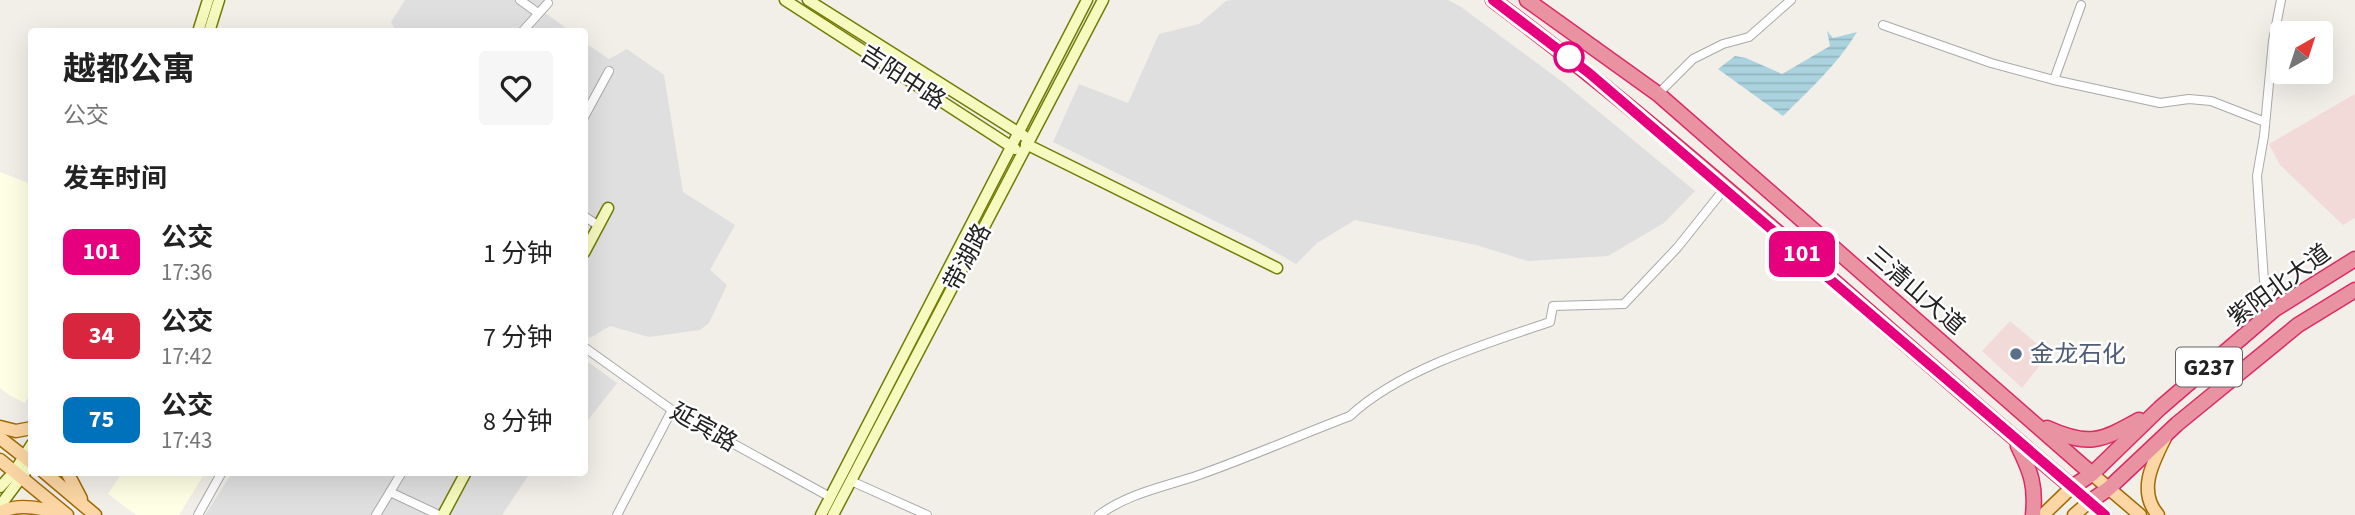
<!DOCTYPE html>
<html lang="zh">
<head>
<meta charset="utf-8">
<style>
	:root { --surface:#fff; --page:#f6f6f6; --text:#222; --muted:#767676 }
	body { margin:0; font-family:"Source Sans 3","Noto Sans SC",sans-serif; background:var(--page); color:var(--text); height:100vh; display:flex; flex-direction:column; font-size:26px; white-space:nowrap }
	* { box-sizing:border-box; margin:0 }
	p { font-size:23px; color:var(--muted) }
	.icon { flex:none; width:38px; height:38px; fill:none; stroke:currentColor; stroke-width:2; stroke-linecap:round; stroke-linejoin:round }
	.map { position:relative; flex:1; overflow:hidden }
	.panel { position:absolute; left:28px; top:28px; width:560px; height:448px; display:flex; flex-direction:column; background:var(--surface); border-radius:7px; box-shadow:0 7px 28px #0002 }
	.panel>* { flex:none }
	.badge { padding:0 14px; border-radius:10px; font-size:24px; line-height:46px }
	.needle { width:46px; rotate:39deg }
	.controls { position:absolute; left:2270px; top:21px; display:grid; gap:14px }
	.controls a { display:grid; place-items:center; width:63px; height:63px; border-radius:7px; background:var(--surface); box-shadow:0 7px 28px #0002; font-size:35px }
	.map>.badge { position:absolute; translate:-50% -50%; box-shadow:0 0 0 4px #fff }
	h2 { padding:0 35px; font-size:26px; line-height:63px }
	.round { display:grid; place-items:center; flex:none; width:74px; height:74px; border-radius:7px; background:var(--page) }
	.overview { display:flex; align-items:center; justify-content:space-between; height:119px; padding:0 35px }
	h1 { font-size:33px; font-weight:700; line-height:52px }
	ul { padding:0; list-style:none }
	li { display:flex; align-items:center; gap:21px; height:84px; padding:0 35px }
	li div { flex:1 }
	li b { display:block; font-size:26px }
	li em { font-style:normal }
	li .badge { min-width:77px; font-weight:700; text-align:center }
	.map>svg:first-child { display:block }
	.residential { fill:#e0dfdf }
	.commercial { fill:#f2dad9 }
	.education { fill:#ffffe5 }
	.water { fill:url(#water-rules) }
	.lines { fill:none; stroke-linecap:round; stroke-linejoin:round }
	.street-casing { stroke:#a9a9a9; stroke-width:10 }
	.secondary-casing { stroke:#707d05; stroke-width:13 }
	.primary-casing { stroke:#a06b00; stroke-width:15 }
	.highway-casing { stroke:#dc2a67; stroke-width:17 }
	.street { stroke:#fff; stroke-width:8 }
	.secondary { stroke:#f7fabf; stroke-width:10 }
	.primary { stroke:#fcd6a4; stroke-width:12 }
	.highway { stroke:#e892a2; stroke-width:14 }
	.line-casing { stroke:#fff; stroke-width:16 }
	.line { stroke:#e6007e; stroke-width:10 }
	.stop-dot { fill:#fff; stroke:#e6007e; stroke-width:3.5 }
	.service-dot { fill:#5c6f8a; stroke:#fff; stroke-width:2.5 }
	.labels { text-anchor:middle; stroke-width:5; stroke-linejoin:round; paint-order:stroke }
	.shield { fill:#fff; stroke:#646464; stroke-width:2 }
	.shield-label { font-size:23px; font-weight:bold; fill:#222 }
	.street-label { font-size:24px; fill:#222; stroke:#fff }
	.service-label { font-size:24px; fill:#4e5e75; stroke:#fff; text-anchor:start }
</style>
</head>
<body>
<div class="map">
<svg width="2355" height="515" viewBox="0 0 2355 515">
	<defs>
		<pattern id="water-rules" width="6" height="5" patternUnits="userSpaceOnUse" patternTransform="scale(1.75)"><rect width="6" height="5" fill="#aad3df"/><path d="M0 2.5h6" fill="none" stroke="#92b5bf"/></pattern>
	</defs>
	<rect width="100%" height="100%" fill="#f2efe9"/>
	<g class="residential">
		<polygon points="405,0 551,0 544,12 570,31 396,31 391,22"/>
		<polygon points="1232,0 1448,0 1461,7 1564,83 1695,191 1664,223 1608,256 1528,261 1476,245 1355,220 1317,243 1296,264 1256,241 1053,142 1079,84 1128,103 1159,34 1199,24 1226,1"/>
		<polygon points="584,42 609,59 627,49 664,75 683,192 735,225 710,270 727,285 709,323 700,330 649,337 610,326 590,338 585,333"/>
		<polygon points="584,359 617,383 585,424 584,424"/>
		<polygon points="232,473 530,473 502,515 205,515"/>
	</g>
	<g class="commercial">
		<polygon points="2355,94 2355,218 2343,225 2280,165 2269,144"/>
		<polygon points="2010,321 2049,354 2022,388 1982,351"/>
	</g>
	<g class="education">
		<polygon points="0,172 31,184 32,389 25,403 9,395 0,388"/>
		<polygon points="122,473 205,473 179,515 136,515 108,494"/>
	</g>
	<path class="water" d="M1827,31L1833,38L1857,32C1838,64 1809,90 1783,116L1718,69L1735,56L1746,58L1782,74L1830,46Z"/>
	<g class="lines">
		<g class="street-casing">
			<g id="street">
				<polyline points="520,0 538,13"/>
				<polyline points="1883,25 1991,63 2054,80 2160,103 2189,99 2211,101 2265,122"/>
				<polyline points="522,32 548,3"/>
				<polyline points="2054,80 2081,5"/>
				<polyline points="1658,94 1693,59 1723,44 1749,37 1791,0"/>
				<polyline points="584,117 609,71"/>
				<polyline points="584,216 599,226"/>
				<polyline points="2275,309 2264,281 2257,176 2264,136 2273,41 2281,0"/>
				<polyline points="584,347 672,410 830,497"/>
				<polyline points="851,481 927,515"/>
				<polyline points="390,492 402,472"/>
				<polyline points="198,515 222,472"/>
				<polyline points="376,515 390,492 439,515"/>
				<polyline points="617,515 672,410"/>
				<path d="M1099,515C1129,493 1164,487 1199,475C1250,457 1300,435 1350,416C1399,370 1487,343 1550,322L1553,306L1624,304L1677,248L1725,188"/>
			</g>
		</g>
		<g class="secondary-casing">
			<g id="secondary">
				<polyline points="785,0 1015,149"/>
				<polyline points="808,0 1024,136"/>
				<polyline points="198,32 208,0"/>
				<polyline points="209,32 219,0"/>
				<polyline points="1026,144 1277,268"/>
				<polyline points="584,253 608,208"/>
				<polyline points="0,487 14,472 32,444"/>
				<polyline points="0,506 32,463"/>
				<polyline points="443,515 466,472"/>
				<polyline points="821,515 1087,0"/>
				<polyline points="833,515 1103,0"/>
			</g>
		</g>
		<g class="primary-casing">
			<g id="primary">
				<polyline points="0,427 16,431 32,428"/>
				<polyline points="0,438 32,463"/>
				<polyline points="0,460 67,515"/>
				<polyline points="44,472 95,515"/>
				<polyline points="67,472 81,499"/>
				<polyline points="2092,474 2140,515"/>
				<path d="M0,513C17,502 46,509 64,515"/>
				<polyline points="2043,515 2072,487 2105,515"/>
				<polyline points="2074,515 2089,502"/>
				<path d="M2158,515C2137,491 2153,462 2165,438"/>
			</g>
		</g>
		<g class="highway-casing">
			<g id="highway">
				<path d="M1493,0C1695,151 1879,325 2072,487L2092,474L2160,408L2275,309L2355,259"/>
				<polyline points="1527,0 1658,94 2092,474"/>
				<path d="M2047,428C2089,447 2101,441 2139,420"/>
				<path d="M2018,446C2031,472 2036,486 2033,515"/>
				<polyline points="2089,502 2108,489 2177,424 2298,325 2355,290"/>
			</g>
		</g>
		<use href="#street" class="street"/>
		<use href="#secondary" class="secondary"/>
		<use href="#primary" class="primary"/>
		<use href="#highway" class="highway"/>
	</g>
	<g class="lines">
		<g class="line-casing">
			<polyline id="line" points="1493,0 1589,73 2105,515"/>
		</g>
		<use href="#line" class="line"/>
	</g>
	<circle class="stop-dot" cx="1569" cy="57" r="14"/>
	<circle class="service-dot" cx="2016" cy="354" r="7"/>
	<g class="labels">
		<rect class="shield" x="2176" y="347.5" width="66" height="39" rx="5"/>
		<g class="shield-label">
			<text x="2209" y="375">G237</text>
		</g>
		<g class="street-label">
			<text transform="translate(903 77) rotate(33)" y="8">吉阳中路</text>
			<text transform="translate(967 257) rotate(-62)" y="8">带湖路</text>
			<text transform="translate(2279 285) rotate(-36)" y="8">紫阳北大道</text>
			<text transform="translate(1916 290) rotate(41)" y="8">三清山大道</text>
			<text transform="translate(704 427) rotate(30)" y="8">延宾路</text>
		</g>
		<g class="service-label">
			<text x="2030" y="362">金龙石化</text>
		</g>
	</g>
</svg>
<div class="controls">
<a><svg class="needle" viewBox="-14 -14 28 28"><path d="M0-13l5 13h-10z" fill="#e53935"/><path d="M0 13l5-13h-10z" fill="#767676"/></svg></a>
</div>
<b class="badge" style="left:1802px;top:254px;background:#e6007e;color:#fff">101</b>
<section class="panel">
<div class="overview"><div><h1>越都公寓</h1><p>公交</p></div><a class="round"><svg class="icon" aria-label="heart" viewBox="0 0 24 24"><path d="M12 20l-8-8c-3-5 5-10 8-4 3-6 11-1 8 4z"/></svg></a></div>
<h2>发车时间</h2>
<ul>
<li><span class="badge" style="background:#e6007e;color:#fff">101</span><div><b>公交</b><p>17:36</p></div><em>1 分钟</em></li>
<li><span class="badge" style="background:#d7263d;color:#fff">34</span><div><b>公交</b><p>17:42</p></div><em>7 分钟</em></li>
<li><span class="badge" style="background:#0072bc;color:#fff">75</span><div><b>公交</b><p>17:43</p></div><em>8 分钟</em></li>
</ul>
</section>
</div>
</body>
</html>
